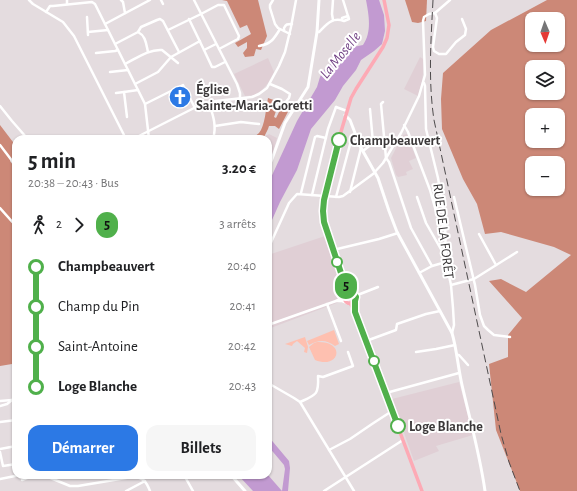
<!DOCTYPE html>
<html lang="fr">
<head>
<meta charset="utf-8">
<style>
	:root { --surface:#fff; --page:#f6f6f6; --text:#202124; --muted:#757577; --accent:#2c79e5 }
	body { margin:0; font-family:"Alegreya Sans",sans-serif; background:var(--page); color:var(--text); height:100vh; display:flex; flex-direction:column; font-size:15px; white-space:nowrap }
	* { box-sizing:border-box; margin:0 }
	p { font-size:13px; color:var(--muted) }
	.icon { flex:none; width:22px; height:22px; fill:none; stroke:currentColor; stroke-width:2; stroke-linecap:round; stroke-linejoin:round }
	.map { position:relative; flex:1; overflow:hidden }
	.drawer { position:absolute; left:12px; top:135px; width:260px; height:344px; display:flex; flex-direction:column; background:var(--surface); border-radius:12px; box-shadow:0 1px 3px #0004 }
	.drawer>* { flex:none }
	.badge { padding:0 8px; border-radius:13px; font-size:14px; line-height:26px }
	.needle { width:26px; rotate:178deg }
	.tools { position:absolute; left:525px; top:12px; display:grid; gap:8px }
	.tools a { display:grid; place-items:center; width:40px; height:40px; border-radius:8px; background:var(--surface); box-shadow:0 1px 3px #0004; font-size:20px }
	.map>.badge { position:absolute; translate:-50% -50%; box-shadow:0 0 0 2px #fff }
	.legs { display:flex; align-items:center; gap:6px; height:44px; padding:0 16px; font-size:13px }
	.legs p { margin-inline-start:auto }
	.headline { display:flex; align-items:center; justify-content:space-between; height:68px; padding:0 16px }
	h1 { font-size:22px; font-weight:600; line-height:30px }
	.primary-button { display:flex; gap:8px; margin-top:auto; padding:8px 16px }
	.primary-button a { flex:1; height:46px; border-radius:12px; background:var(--accent); color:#fff; font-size:16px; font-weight:600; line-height:46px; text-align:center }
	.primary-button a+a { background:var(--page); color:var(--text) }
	ul { padding:0 16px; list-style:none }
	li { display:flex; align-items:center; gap:14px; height:40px; font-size:15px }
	li i { display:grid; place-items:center; width:6px; height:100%; margin:0 5px; background:currentColor }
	li i::after { content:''; width:10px; height:10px; margin:-5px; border:3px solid; border-radius:50%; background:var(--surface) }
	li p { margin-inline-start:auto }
	li:first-child i { background:linear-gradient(#0000 50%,currentColor 0) }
	li:last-child i { background:linear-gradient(currentColor 50%,#0000 0) }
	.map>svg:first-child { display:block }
	.built { fill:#e0cfd5 }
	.green { fill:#fec0b0 }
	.forest { fill:#c87; fill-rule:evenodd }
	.water { fill:#c29ad1 }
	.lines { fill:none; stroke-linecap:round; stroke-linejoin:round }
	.street { stroke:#fff; stroke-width:2.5 }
	.secondary { stroke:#fff; stroke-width:3 }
	.primary { stroke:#fdaab5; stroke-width:3.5 }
	.rail { stroke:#4e4b4c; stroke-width:1; stroke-dasharray:8 4; stroke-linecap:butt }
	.line-1-casing { stroke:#fff; stroke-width:9 }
	.line-1 { stroke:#50b04b; stroke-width:6 }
	.stop-1-dot { fill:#fff; stroke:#50b04b; stroke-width:2 }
	.labels { text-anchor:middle; stroke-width:4; stroke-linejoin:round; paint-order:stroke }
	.poi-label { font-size:14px; font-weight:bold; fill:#3b3839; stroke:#fff; text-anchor:start }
	.stop-label { font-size:14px; font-weight:bold; fill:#3b3839; stroke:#fff; text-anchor:start }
	.street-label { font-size:14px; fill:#3b3839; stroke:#fff }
	.water-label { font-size:15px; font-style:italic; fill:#6f3e82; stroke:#fff }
</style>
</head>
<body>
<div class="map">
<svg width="577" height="491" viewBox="0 0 577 491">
	<rect width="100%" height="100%" fill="#e4dcdf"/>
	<g class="built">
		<polygon points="420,57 423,59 423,73 422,81 418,96 404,89"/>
		<polygon points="268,58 274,72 268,83 262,90 254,95 245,96 234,74"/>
		<polygon points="269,134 277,138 272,156 268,164 268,139 260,139"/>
		<polygon points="407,134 416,158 409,161 413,169 406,172 407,175 398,177 396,175 391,158 403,135"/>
		<polygon points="325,236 350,298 268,329 268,255"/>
		<polygon points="459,382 473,435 436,446 439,451 414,461 392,399"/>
	</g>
	<g class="green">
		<path d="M334,330L339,344L335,346C325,339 319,340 309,345L307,341Z"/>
		<polygon points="305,337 308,347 307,353 304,352 305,348 297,341 293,344 292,346 285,344"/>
		<path d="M317,342C347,341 339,370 315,360L309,347L314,343Z"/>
	</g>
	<g class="forest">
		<polygon points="222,0 258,0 267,36 261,50 256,49 254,56 245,57 243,53 247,48 247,42 238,47 235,43 251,34 247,25 240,28 227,1"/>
		<polygon points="405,0 427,0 426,21 418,23 412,22"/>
		<path d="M547,0H577V491H520L496,430L489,364L508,357V335L522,318L489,281L501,279L526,292L571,255L554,247L501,232L485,234L477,204L463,179L442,129L441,99L443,73L491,30ZM532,19H558V45H532ZM532,67H558V93H532ZM532,115H558V141H532ZM532,163H558V189H532Z"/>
		<path d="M268,98L279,102L274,117L276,118L281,108L288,102L291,106L279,129L275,126H269L268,129L263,139H252C254,137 257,135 259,133C265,126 266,108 268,98Z"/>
		<polygon points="0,125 16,146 16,155 10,161 16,169 16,355 12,356 12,364 0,366"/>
	</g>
	<g class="water">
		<path d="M366,0H379L384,15L385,31L382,44L374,51L361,60L356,70L343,86L335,100L311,129L297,170L280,202L268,229V184L297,121L317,87L320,77L324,70L335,59L353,47L363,45C372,32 369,16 366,0Z"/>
		<polygon points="268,436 289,461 290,468 288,491 282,491 285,469 284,465 268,446"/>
		<polygon points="238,475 268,475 282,491 253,491"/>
	</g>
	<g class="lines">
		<g class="street">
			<polyline points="29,0 33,4 63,22 74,36 126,139"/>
			<polyline points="67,0 67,4"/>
			<polyline points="121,0 123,2 125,13"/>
			<polyline points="161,0 163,4"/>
			<polyline points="194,0 237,84 240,93 240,98"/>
			<polyline points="273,0 270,5 270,8 275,24 278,28 290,34"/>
			<polyline points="333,0 332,14 333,20"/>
			<polyline points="343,0 348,16"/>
			<polyline points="46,12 50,6 53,6 92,2 95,4 145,104 149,139"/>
			<polyline points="435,13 437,18 433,47 434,51 439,54 446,54 456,42 465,35 466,29 462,19"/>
			<polyline points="435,13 450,0"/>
			<polyline points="87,17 88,35"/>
			<polyline points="189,19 204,50 212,67 215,67 225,62"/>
			<polyline points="105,24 150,0"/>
			<polyline points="168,30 201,14 218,5 224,5 239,36 238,39 236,40 219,49"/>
			<path d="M284,31V28C286,24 287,24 292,24"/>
			<polyline points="88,32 108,30"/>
			<path d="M138,32C146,36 146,44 148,52"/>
			<path d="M317,32H319C327,24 332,17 344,21L349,19L348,16L342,18V20"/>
			<polyline points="115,44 138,32 141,27 157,20 160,19 163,21 179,52"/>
			<path d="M259,46C271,44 274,39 280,29"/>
			<polyline points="204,50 216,44"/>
			<polyline points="96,53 115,51 118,50"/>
			<path d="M125,64C137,58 149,49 162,50L178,63"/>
			<polyline points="110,72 128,70"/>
			<polyline points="424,83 425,86 426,129 438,178 445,220 446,262 451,285 453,308 454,325 452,333"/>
			<polyline points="135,84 158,72 171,57 200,41"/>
			<polyline points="270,84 282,89 290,94 289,98 285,103"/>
			<polyline points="116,93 124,92"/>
			<polyline points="383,102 381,104 386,158 389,162 411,228 432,266"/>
			<path d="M209,103C213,115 217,126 213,139"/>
			<polyline points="145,104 183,85 195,108"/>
			<polyline points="0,106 12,121 26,137 30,137 32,139"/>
			<polyline points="336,107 347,111"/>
			<polyline points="127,117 124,92 138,90"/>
			<polyline points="404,125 408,132 430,190 437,215 444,228"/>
			<polyline points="215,126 241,122 259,124"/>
			<polyline points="133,139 200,105 216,101 252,97 259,94 267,88 279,66 285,52 291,27 296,0"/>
			<polyline points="0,145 16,166"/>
			<polyline points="363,151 373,143 370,109"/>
			<polyline points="350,192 361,148"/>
			<polyline points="301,193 315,137 317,136 326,138"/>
			<polyline points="312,195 328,129 336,107"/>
			<polyline points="336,197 352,137 355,134"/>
			<polyline points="417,197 426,223 446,258"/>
			<polyline points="454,197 475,285 480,315 484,326 488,330 494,335 510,337"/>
			<polyline points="0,208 16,226"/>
			<polyline points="479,234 496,265"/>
			<polyline points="268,249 289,203 297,194 339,197 343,196 373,174 383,163 401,133 419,96 425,75 423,21 424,17 429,14 435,13"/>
			<polyline points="333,250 379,239 398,233"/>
			<polyline points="419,273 432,266 446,262"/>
			<polyline points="451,285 474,279 517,252"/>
			<polyline points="355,296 378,287"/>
			<polyline points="336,301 342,301 347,303"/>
			<polyline points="327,304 341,341"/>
			<polyline points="268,325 336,301 344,296"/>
			<polyline points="366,341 396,330 397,324 426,314 440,311"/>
			<polyline points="416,352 436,349 455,345"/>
			<polyline points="457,355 459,355 468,365"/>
			<polyline points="268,383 294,398 300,402 354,491"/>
			<polyline points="386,393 459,373"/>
			<polyline points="0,401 12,400 16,398"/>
			<path d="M300,402C316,395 319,395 318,376L323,377L353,366L348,352"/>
			<polyline points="0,406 7,404 12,400"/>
			<polyline points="0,422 16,420"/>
			<polyline points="0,449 16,446"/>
			<polyline points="329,450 350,439 372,424 392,411"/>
			<polyline points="0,452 3,466 16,464"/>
			<path d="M46,475L48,477L70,486H78L132,477C143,477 146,481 150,491"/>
			<polyline points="184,475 193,491"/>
			<polyline points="0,479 20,475"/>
			<polyline points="22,480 32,476 44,476 47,475"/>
			<polyline points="126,491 145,481"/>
			<polyline points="324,491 403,440"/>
		</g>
		<g class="secondary">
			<path d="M345,115L350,120L360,146L378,178L389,211L397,232L452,333C457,350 458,368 462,385C470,420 480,455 485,491"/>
			<polyline points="268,168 272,159 285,123 308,87 310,75 317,32 319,0"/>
			<polyline points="231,475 245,491"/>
		</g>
		<g class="primary">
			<polyline points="351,292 345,285 324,222 323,206 335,152 351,98 356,89 383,47 387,38 389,25 384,0"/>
			<circle cx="350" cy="298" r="5.5"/>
			<polyline points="350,303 355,312 422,491"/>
		</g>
		<path class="rail" d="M433,0C431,40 428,80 434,120L501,434L509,462L520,491"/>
	</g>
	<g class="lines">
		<g class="line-1-casing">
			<polyline id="line-1" points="339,140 324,200 323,211 324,222 345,285 351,292 354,294 356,297 355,301 355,312 398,426"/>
		</g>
		<use href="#line-1" class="line-1"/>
	</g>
	<defs>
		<g id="church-disc" transform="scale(1.15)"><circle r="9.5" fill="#2c79e5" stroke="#fff"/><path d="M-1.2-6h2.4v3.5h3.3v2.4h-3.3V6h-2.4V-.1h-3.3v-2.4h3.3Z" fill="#fff"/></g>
	</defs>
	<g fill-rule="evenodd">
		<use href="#church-disc" x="180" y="97"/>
	</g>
	<g class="stop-1-dot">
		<circle cx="339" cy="140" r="7"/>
		<circle cx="337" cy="262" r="5"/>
		<circle cx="374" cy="361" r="5"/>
		<circle cx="398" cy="426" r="7"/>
	</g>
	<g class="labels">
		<g class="poi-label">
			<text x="196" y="94">Église<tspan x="196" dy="16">Sainte-Maria-Goretti</tspan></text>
		</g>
		<g class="stop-label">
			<text x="350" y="145">Champbeauvert</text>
			<text x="409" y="431">Loge Blanche</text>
		</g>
		<g class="street-label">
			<text transform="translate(444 231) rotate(83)" y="5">RUE DE LA FORÊT</text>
		</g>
		<g class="water-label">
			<text transform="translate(340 55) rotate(-51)" y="5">La Moselle</text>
		</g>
	</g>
</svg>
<div class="tools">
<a><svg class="needle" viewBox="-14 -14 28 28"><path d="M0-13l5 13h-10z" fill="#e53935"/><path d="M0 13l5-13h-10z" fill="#757577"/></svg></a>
<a><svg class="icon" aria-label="layers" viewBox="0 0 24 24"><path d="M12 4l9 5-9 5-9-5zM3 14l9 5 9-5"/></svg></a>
<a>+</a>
<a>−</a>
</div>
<b class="badge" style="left:346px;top:286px;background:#50b04b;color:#111">5</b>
<section class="drawer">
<div class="headline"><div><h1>5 min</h1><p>20:38 – 20:43 · Bus</p></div><b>3.20 €</b></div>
<div class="legs"><svg class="icon" aria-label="walk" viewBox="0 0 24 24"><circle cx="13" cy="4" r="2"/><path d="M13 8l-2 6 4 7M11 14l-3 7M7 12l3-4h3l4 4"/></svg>2<svg class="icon" aria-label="forward" viewBox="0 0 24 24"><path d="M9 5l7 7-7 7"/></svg><b class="badge" style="background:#50b04b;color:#111">5</b><p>3 arrêts</p></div>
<ul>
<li><i style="color:#50b04b"></i><b>Champbeauvert</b><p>20:40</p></li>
<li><i style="color:#50b04b"></i><span>Champ du Pin</span><p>20:41</p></li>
<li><i style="color:#50b04b"></i><span>Saint-Antoine</span><p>20:42</p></li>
<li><i style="color:#50b04b"></i><b>Loge Blanche</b><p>20:43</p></li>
</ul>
<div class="primary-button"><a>Démarrer</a><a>Billets</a></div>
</section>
</div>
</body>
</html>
